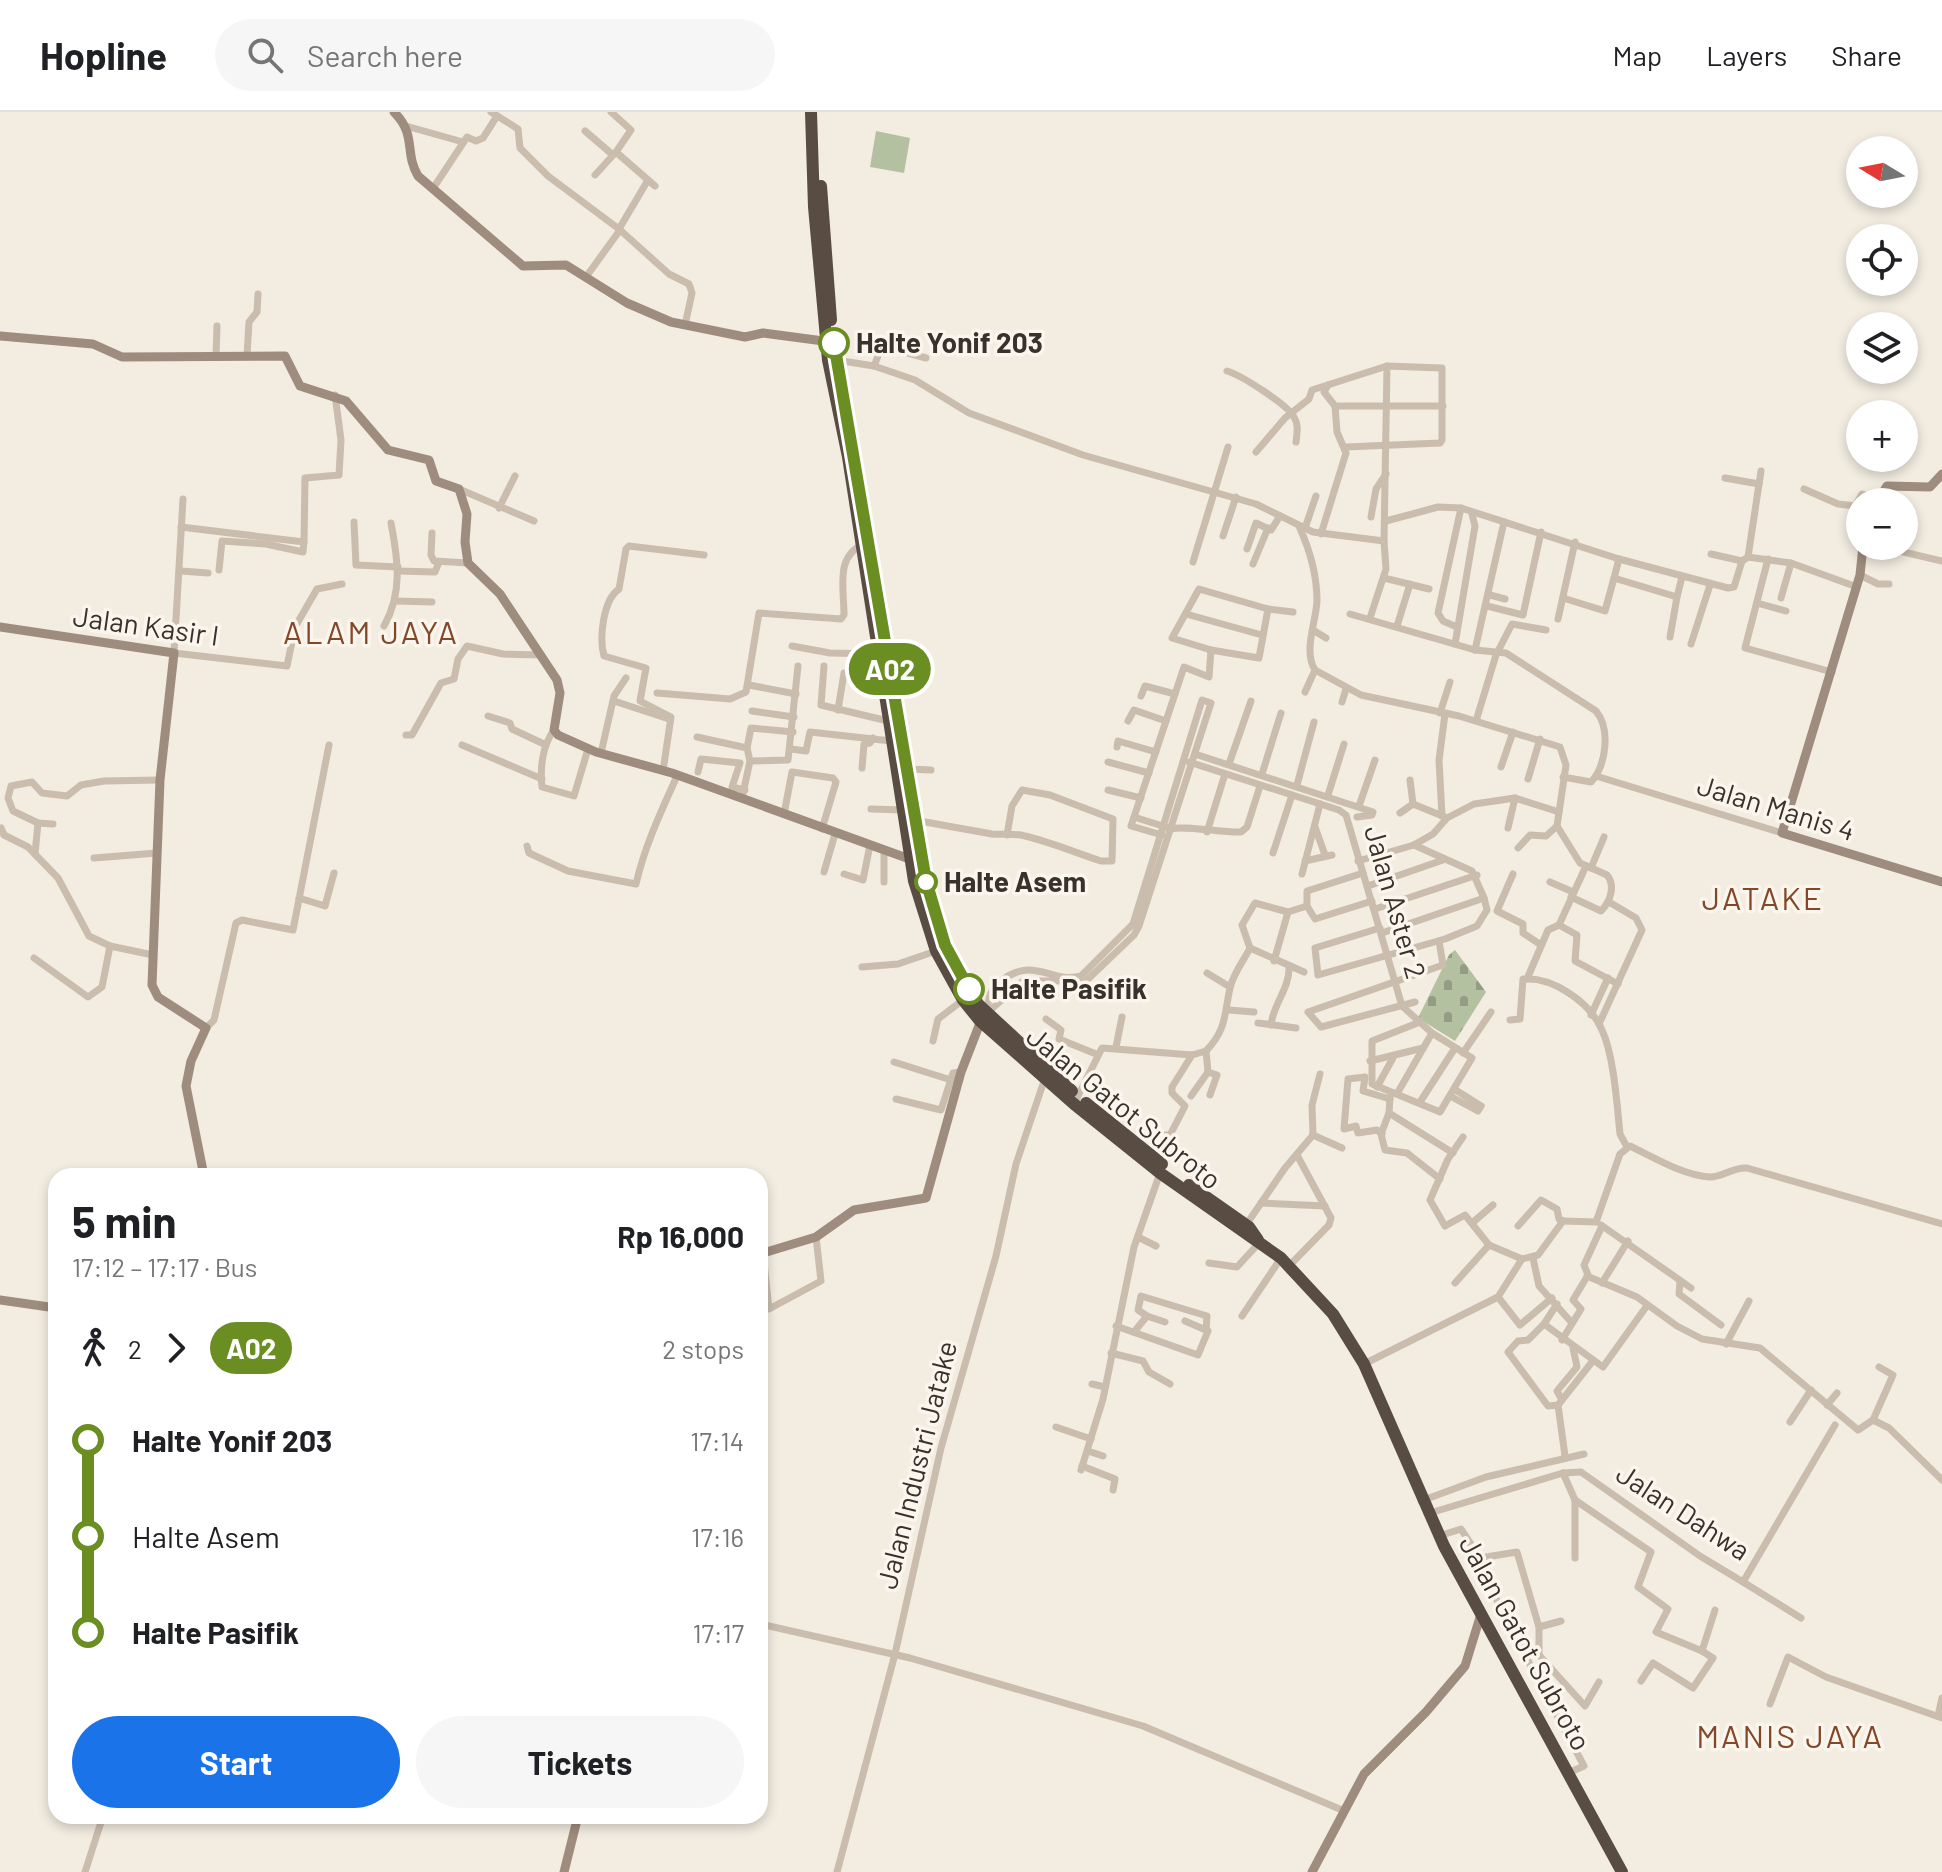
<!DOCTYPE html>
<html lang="en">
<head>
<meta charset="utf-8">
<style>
	:root { --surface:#fff; --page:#f6f6f6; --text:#202124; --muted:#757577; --line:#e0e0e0; --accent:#1a73e8 }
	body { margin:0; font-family:Barlow,sans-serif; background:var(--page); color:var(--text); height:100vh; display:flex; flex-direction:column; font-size:30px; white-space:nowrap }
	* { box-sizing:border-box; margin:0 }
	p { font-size:26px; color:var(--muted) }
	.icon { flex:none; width:44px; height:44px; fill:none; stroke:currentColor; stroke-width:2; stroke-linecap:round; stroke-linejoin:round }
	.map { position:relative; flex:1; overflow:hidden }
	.drawer { position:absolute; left:48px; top:1056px; width:720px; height:656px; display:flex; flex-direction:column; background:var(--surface); border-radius:24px; box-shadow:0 4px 12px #0003 }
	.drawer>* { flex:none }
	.badge { padding:0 16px; border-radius:26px; font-size:28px; line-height:52px }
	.needle { width:52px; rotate:280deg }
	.fabs { position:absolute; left:1846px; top:24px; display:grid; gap:16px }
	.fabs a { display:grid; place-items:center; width:72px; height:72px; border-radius:50%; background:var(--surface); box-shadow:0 4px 12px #0003; font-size:40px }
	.map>.badge { position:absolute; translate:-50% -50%; box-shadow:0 0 0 4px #fff }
	.legs { display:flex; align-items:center; gap:12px; height:88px; padding:0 24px; font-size:26px }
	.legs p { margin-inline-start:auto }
	.headline { display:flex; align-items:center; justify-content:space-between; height:136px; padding:0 24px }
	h1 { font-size:44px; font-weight:700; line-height:60px }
	.primary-button { display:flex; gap:16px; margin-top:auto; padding:16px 24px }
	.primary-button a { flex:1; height:92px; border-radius:48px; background:var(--accent); color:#fff; font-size:32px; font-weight:700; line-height:92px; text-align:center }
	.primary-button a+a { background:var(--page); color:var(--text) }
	ul { padding:0 24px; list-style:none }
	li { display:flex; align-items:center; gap:28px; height:96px; font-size:30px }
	li i { display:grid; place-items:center; width:12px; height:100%; margin:0 10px; background:currentColor }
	li i::after { content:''; width:20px; height:20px; margin:-10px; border:6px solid; border-radius:50%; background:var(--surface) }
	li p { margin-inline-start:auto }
	li:first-child i { background:linear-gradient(#0000 50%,currentColor 0) }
	li:last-child i { background:linear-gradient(currentColor 50%,#0000 0) }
	header { display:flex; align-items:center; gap:48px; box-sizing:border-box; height:112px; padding:0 40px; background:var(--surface); border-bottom:2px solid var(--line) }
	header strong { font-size:38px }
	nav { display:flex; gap:44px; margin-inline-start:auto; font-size:28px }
	.search { width:560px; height:72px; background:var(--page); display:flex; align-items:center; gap:20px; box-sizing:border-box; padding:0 28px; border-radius:44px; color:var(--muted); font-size:30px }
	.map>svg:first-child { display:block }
	.cemetery { fill:url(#cemetery-stones) }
	.pitch { fill:#b3c1a1 }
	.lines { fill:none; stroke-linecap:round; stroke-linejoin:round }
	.street { stroke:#cabdad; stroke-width:7 }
	.secondary { stroke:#9e8d7e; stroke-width:9 }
	.highway { stroke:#594c43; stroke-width:12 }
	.line-1-casing { stroke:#fff; stroke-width:18 }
	.line-1 { stroke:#6b8e23; stroke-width:12 }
	.stop-1-dot { fill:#fff; stroke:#6b8e23; stroke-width:4 }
	.labels { text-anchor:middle; stroke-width:7; stroke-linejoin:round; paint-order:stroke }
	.stop-label { font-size:28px; font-weight:bold; fill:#39312b; stroke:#faf5ed; text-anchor:start }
	.street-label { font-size:28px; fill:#39312b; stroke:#faf5ed }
	.quarter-label { font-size:32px; letter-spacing:2px; fill:#844728; stroke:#faf5ed }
</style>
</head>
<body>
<header>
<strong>Hopline</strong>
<div class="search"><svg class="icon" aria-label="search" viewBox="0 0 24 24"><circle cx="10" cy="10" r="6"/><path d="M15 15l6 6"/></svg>Search here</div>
<nav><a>Map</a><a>Layers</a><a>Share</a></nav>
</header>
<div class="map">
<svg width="1942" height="1760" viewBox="0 0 1942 1760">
	<defs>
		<pattern id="cemetery-stones" width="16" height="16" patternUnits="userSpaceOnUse" patternTransform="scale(2)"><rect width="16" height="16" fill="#b3c1a1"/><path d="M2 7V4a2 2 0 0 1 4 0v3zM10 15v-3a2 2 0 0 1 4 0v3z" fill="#939d83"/></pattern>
	</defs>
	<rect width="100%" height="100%" fill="#f2ece1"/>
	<polygon class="cemetery" points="1455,838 1486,880 1455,929 1418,906 1449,843"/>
	<polygon class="pitch" points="876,19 910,26 904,61 870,55"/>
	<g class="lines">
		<g class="street">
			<polyline points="491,0 518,17 520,36 548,64 619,117 669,162 689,172 692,181 685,213"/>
			<polyline points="611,0 631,18 616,40 655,74"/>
			<polyline points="406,14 463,30"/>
			<polyline points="585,19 613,43"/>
			<polyline points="595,63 615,41"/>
			<polyline points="434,75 467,25 476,29 483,26 497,4"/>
			<polyline points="619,117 648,68"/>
			<polyline points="586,165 620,118"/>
			<polyline points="247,243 249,210 257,200 258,182"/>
			<polyline points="216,244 217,214"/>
			<polyline points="836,248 874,254 915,268 969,301 1083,343 1256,392 1313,420 1384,429 1387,254 1312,278 1309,287 1285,306 1256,340"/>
			<polyline points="874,254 882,234 926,246"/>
			<path d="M1227,259C1241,263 1288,293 1294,305C1299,313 1297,321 1296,330"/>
			<polyline points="1328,273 1324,280 1335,294 1443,294"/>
			<polyline points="1346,335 1440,331 1442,328 1442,256 1387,254"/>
			<polyline points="1725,366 1759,372"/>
			<polyline points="459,377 534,409"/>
			<polyline points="1804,377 1838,392 1855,394 1862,382 1878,387"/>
			<polyline points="183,387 174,541 287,554 295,515 317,477 342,472"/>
			<polyline points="499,396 515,364"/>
			<polyline points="1371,405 1376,377 1386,362"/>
			<polyline points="1386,409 1438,395 1461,396 1619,447 1728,476 1734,475 1742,449 1748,445 1791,451 1857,475"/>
			<polyline points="354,410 356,453 398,455"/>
			<path d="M1299,414C1309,436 1317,463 1317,489C1316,510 1303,539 1315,558L1361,583L1459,604L1560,635L1566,653L1557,714L1580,751L1607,763C1616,774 1610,790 1601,799L1571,785"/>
			<polyline points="181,415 304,430 305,366 339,363 341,328 335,283"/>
			<polyline points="1305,416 1316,384"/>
			<polyline points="432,421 431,443 434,449 468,451"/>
			<polyline points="1321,422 1346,341 1337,320 1335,294"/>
			<polyline points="1223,424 1236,385"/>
			<polyline points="1878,434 1942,449"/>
			<polyline points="1247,437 1256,411 1271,418 1280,404"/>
			<polyline points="1711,442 1742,449"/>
			<polyline points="1748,445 1761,359"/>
			<polyline points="1619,447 1614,466 1677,485 1682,465"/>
			<polyline points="1768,447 1745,536 1832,560"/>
			<polyline points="1193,450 1228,335"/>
			<polyline points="1253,452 1268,416"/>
			<polyline points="219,458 222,429 266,432 303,440 304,430"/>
			<polyline points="181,459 208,461"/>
			<polyline points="398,459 435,460 439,450"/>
			<polyline points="1860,463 1878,472 1889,472"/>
			<polyline points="1384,466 1429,477"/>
			<polygon points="1199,477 1268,497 1259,546 1211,538 1172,526"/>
			<polyline points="1490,483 1505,487"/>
			<polyline points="1563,486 1605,499 1614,466"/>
			<polyline points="1781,486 1791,451"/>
			<polyline points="396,489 432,490"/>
			<polyline points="1757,491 1786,499"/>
			<polyline points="1487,494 1523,503 1541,420"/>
			<polyline points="1268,497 1293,500"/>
			<polyline points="1186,502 1262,523"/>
			<path d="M1350,502L1475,538L1506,541L1596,599C1611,617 1606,654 1591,670L1563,665"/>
			<polyline points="1370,506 1386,457 1384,429"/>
			<polyline points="1558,507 1575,430"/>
			<path d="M384,514C403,480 398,448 391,411"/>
			<polyline points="1397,514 1410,472"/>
			<polyline points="1457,515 1443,509 1438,501 1461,396"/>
			<polyline points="1313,518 1326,526"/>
			<polyline points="1670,525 1677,485"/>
			<polyline points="1455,532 1475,414 1472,402"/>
			<polyline points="1691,532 1710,473"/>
			<polyline points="792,534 830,541 878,542"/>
			<polyline points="1475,538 1504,410"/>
			<polyline points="824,554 821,593 888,609"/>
			<polyline points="749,573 796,582"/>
			<polyline points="1305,580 1315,558"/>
			<path d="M657,581L730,587L746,580L759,501L841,507L844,503C844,475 835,444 864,432"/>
			<polyline points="1141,584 1145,574 1175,582"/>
			<path d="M1202,588L1211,591L1139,814L1134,823L1086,869H1023L987,901C988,886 990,877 1002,868C1035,844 1051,872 1081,864L1133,812Z"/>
			<polyline points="614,589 669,607"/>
			<polyline points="1342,590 1346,577"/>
			<polyline points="838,598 844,561"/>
			<polyline points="752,599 794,605"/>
			<polyline points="1440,601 1450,570"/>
			<polyline points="488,604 510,611 512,617 546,633"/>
			<polyline points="1128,609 1134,598 1166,609"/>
			<polyline points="1476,609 1496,543 1512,512 1546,518"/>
			<path d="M554,618C542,634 540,657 542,675L574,684L588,637"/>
			<polyline points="406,623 412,623 441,571 454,567 458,547 467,534 503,542 541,543"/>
			<polyline points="697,625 747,636 750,649 742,686"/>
			<polyline points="462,633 542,667"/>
			<polyline points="1117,635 1118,629 1156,640"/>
			<polyline points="747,636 751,616 793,620"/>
			<polyline points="791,637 806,639 810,620 891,629"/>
			<polyline points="601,641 614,584 626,566"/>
			<polyline points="1195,642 1373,700 1372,703 1357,705"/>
			<polyline points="750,649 788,648 798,554"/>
			<polyline points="1108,650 1149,661"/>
			<polyline points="1189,650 1339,698 1346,703 1402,894 1432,921 1398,980"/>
			<polyline points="1229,652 1251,589"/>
			<polyline points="1501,655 1513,620"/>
			<polyline points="862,656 864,632 870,631 873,626"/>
			<polyline points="908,657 931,658"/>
			<path d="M663,659L671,605L640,589L646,556L604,544C599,526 603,488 619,477L626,437L629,434L704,443"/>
			<polyline points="698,660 701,647 740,651 732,675 745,678"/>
			<polyline points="1262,662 1281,601"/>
			<polyline points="1596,664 1782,721"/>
			<polyline points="1528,667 1540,627"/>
			<polyline points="1410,668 1413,692"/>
			<polyline points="1297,673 1314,610"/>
			<polyline points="1108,678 1141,686"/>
			<polyline points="1328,683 1344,632"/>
			<polyline points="1359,694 1375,648"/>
			<polyline points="871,697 902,698"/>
			<polyline points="1400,701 1413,692 1445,705"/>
			<polyline points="784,702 792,660 833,666 836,670 822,717"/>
			<polyline points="1442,704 1439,648 1445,602"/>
			<path d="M1134,705L1172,717C1181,713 1225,721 1241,720L1247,715L1260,674"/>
			<path d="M914,708L992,722C1003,723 1015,721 1025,724C1051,730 1076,741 1101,749H1112L1113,707L1050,683L1022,678L1012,694L1007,723"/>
			<polyline points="38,711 13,699 8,686 11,674 32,670 42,681 67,684 81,673 104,669 160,668"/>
			<polyline points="1315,715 1325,743"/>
			<polyline points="1,716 4,723 28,735 58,766 89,824 110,834 153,843"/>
			<polyline points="1508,716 1515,686"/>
			<polyline points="1207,720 1225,662"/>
			<polyline points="1162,723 1131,714 1184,555 1209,565 1211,538"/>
			<polyline points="1414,733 1472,759 1484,786"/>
			<path d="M527,734L529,741L568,759L636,772C645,733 661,700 677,664"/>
			<polyline points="1518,736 1530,723 1546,724 1557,714"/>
			<polyline points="1273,741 1292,683"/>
			<polyline points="35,742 38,711 53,712"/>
			<polyline points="94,746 157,741"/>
			<polyline points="1305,749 1332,743"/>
			<polyline points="1358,749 1414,733 1433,722 1447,706 1474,692 1515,686 1559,700"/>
			<polyline points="1591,756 1604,725"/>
			<polyline points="824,760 835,722"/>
			<polyline points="1363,761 1307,779 1307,794 1315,807 1372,789"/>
			<polyline points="844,762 863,768 870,733"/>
			<polyline points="1302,762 1320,692"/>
			<polyline points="1513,762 1497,799 1523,812 1523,821 1541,833"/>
			<polyline points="884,770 884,738"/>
			<polyline points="1550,770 1573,780"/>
			<polyline points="1368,774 1443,748"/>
			<polyline points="299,786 325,794 334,761"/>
			<polyline points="1375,797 1477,763"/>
			<polyline points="1559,813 1586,754"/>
			<polyline points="1380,816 1315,836 1318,863 1445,827 1477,814 1487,798 1484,786 1382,821"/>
			<polyline points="1250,836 1304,860"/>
			<polyline points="34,846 88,885 102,875 110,834"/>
			<polyline points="1274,849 1288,800"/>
			<polyline points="862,855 898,852 936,839"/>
			<polyline points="1207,861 1230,875"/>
			<polyline points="1527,867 1548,818 1559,813 1577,823 1575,849 1618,872"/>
			<polyline points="1415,890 1321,915 1308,900 1443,853 1439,829"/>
			<polyline points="1229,898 1254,900"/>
			<polyline points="1591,903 1608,866"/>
			<polyline points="1046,907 1061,918 1059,927 1096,942"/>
			<path d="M1510,908L1520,907L1523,867C1553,865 1590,890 1602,918C1614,944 1617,993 1620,1022L1627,1035"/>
			<polyline points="1420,910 1372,929 1372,972 1440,1000 1472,946 1432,921"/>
			<polyline points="1258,911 1296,916"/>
			<polyline points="1599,912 1642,818 1636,806 1609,790"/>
			<path d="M1271,913C1273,892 1290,876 1289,855"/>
			<polyline points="206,916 214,908 236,811 242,808 293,818 329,633"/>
			<polyline points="933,929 938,907 963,888"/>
			<polyline points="1116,935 1122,905"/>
			<polyline points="1463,941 1491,900"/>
			<polyline points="1370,949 1423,936"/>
			<polyline points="894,950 951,968"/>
			<polyline points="1208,960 1217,963 1210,983"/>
			<polyline points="1377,975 1394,944"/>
			<polyline points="1454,977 1481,994"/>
			<polyline points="1191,984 1208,960 1206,939"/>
			<polyline points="1450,984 1478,999 1481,994"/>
			<polyline points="1390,985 1389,1001 1453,1041"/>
			<polyline points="896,987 941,998 953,961 961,960"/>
			<polyline points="1420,990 1455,936"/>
			<path d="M1074,992L1102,936L1192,943L1206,939C1227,917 1224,903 1230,876C1233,862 1244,848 1250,836L1242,813L1255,791L1288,800L1307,794"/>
			<polyline points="1389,1001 1381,1022 1385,1038 1407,1041 1440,1067"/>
			<polyline points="1382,1022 1377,1018 1358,1021 1356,1014 1344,1017 1348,967 1365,965 1363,979 1390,987"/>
			<polyline points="1313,1023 1312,993 1320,962"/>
			<polyline points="1463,1025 1448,1047 1430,1088 1445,1114 1465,1103 1489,1133 1522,1147"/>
			<polyline points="1150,1041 1164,1023 1170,1023 1185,994 1172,981 1172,975 1192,943"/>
			<polyline points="1261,1091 1325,1094"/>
			<path d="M1563,1109L1596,1110L1620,1042L1630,1034C1653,1045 1684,1064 1710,1065C1724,1065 1732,1055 1747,1056L1942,1112"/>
			<polyline points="1472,1111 1493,1093"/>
			<polyline points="1246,1113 1285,1056 1313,1023 1342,1036"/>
			<polyline points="1601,1113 1691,1176"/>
			<polyline points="1518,1114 1541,1088 1557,1097 1559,1107 1563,1109"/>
			<polyline points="1138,1125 1156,1134"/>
			<polyline points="763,1141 769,1197 821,1169 816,1125"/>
			<polyline points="1533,1146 1539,1174 1572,1211"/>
			<polyline points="1209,1151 1237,1155 1260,1130"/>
			<polyline points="1290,1153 1329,1113 1331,1106 1297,1043"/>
			<polyline points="1587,1164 1637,1185 1677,1214 1702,1227 1760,1236 1858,1318 1873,1308 1893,1263 1879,1255"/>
			<polyline points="1680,1169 1679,1182 1721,1213"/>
			<polyline points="1455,1171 1489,1133"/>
			<polyline points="1602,1171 1628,1129"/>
			<polyline points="1498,1185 1520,1213 1552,1186"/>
			<polyline points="1557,1192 1544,1212 1603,1255 1646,1195"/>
			<polyline points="1147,1204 1138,1198 1141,1184 1207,1204 1206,1218"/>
			<polyline points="1242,1204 1281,1146"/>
			<polyline points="1544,1212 1528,1228 1518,1229 1508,1240 1548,1294 1558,1293 1592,1250"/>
			<polyline points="1116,1214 1198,1243 1208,1219 1185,1209"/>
			<polyline points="1134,1220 1147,1204 1165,1210"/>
			<polyline points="1562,1228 1581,1197 1573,1188 1588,1163 1584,1153 1602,1114"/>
			<polyline points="1726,1232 1749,1189"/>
			<polyline points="1111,1241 1143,1249 1149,1260 1170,1272"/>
			<polyline points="1364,1252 1498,1185 1522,1147 1538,1143 1563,1109"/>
			<polyline points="1092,1272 1105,1275"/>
			<polyline points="1562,1288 1557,1279 1577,1255 1573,1236"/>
			<polyline points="1558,1293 1565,1344"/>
			<polyline points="1827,1293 1837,1281"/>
			<polyline points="1873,1308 1889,1316 1942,1368"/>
			<polyline points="1790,1310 1811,1278"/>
			<polyline points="1056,1315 1091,1327"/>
			<polyline points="1088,1339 1103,1344"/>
			<polyline points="1082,1354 1115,1367 1113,1378"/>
			<polyline points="1081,1358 1103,1287 1134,1135 1160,1061"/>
			<polyline points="1563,1361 1575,1388 1575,1446"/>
			<polyline points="1575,1388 1651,1440 1638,1475 1668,1497 1656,1520 1702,1539 1715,1498"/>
			<polyline points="1421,1389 1486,1365 1584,1342"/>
			<polyline points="1430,1401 1563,1361 1581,1360 1700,1444 1743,1470 1835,1313"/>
			<polyline points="1439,1424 1461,1417 1480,1446 1500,1496 1584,1654 1568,1661"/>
			<polyline points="1480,1446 1517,1440 1539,1515 1539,1543 1585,1594 1599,1570"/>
			<polyline points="1743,1470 1801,1506"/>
			<polyline points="760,1512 910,1546 1143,1614 1342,1698"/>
			<polyline points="1539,1515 1561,1509"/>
			<polyline points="1641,1569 1653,1551 1693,1576 1713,1546 1702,1539"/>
			<polyline points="1770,1592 1788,1545 1826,1565 1942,1606"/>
			<polyline points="1938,1604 1942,1586"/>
			<polyline points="85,1760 103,1704"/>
			<polyline points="837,1760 895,1542 941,1336 996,1144 1016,1052 1045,966"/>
		</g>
		<g class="secondary">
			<path d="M394,0C417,23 404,40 418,64L523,154L566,153L627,191L671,210L745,225L763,221L831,230"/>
			<polyline points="0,224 93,232 122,245 285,244 300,274 346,289 388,338 429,348 436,369 459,377 467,402 465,430 468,451 500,482 557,568 560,581 554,618 558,623 596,640 672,661 915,749"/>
			<polyline points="1877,390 1887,374 1930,375 1942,362"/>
			<polyline points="1863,434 1860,463 1782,721 1942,770"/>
			<polyline points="0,515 174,541 160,668 152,873 158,885 206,916 191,949 186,974 204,1064"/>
			<polyline points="760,1142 816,1125 854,1098 926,1086 961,960 982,906"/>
			<polyline points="0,1188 56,1196"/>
			<polyline points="564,1760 578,1704"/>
			<polyline points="1312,1760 1364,1662 1426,1600 1465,1554 1481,1502"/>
		</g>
		<g class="highway">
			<polyline points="811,0 814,95 828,248 848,345 914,769 936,839 963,888 980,909 1074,992 1160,1061 1281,1146 1333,1202 1364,1252 1444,1434 1622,1760"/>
			<polyline points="821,74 831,208"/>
			<polyline points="834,226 841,267"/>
			<polyline points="864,395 926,769 945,833 978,892 1072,979"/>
			<polyline points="1086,991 1162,1052"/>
			<polyline points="1189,1073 1249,1115 1258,1128"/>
		</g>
	</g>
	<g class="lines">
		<g class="line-1-casing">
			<polyline id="line-1" points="834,231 926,769 945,833 969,877"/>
		</g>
		<use href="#line-1" class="line-1"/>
	</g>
	<g class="stop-1-dot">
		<circle cx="834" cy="231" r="14"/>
		<circle cx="926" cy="770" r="10"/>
		<circle cx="969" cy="877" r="14"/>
	</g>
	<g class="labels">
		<g class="stop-label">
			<text x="856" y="241">Halte Yonif 203</text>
			<text x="944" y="780">Halte Asem</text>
			<text x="991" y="887">Halte Pasifik</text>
		</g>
		<g class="street-label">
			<text transform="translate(146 514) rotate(8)" y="10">Jalan Kasir I</text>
			<text transform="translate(1776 696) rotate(17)" y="10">Jalan Manis 4</text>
			<text transform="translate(1395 790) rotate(74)" y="10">Jalan Aster 2</text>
			<text transform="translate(1124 996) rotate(39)" y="10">Jalan Gatot Subroto</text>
			<text transform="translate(917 1353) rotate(-76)" y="10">Jalan Industri Jatake</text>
			<text transform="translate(1683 1400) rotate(33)" y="10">Jalan Dahwa</text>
			<text transform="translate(1525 1531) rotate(61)" y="10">Jalan Gatot Subroto</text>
		</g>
		<g class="quarter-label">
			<text x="371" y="532">ALAM JAYA</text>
			<text x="1763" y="798">JATAKE</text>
			<text x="1790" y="1636">MANIS JAYA</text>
		</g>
	</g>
</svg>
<div class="fabs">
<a><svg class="needle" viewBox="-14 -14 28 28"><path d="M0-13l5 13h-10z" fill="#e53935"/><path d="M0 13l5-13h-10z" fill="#757577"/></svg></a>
<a><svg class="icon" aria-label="locate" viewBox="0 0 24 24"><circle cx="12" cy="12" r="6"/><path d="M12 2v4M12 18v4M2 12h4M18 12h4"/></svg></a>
<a><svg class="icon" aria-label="layers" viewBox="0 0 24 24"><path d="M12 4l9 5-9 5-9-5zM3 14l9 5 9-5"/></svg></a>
<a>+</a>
<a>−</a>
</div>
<b class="badge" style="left:890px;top:557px;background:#6b8e23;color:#fff">A02</b>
<section class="drawer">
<div class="headline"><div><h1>5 min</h1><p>17:12 – 17:17 · Bus</p></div><b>Rp 16,000</b></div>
<div class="legs"><svg class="icon" aria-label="walk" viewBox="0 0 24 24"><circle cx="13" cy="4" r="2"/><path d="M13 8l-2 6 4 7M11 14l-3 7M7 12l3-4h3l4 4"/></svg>2<svg class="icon" aria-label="forward" viewBox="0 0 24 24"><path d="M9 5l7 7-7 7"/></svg><b class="badge" style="background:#6b8e23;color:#fff">A02</b><p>2 stops</p></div>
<ul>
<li><i style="color:#6b8e23"></i><b>Halte Yonif 203</b><p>17:14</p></li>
<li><i style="color:#6b8e23"></i><span>Halte Asem</span><p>17:16</p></li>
<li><i style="color:#6b8e23"></i><b>Halte Pasifik</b><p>17:17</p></li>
</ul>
<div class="primary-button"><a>Start</a><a>Tickets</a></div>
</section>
</div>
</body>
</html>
